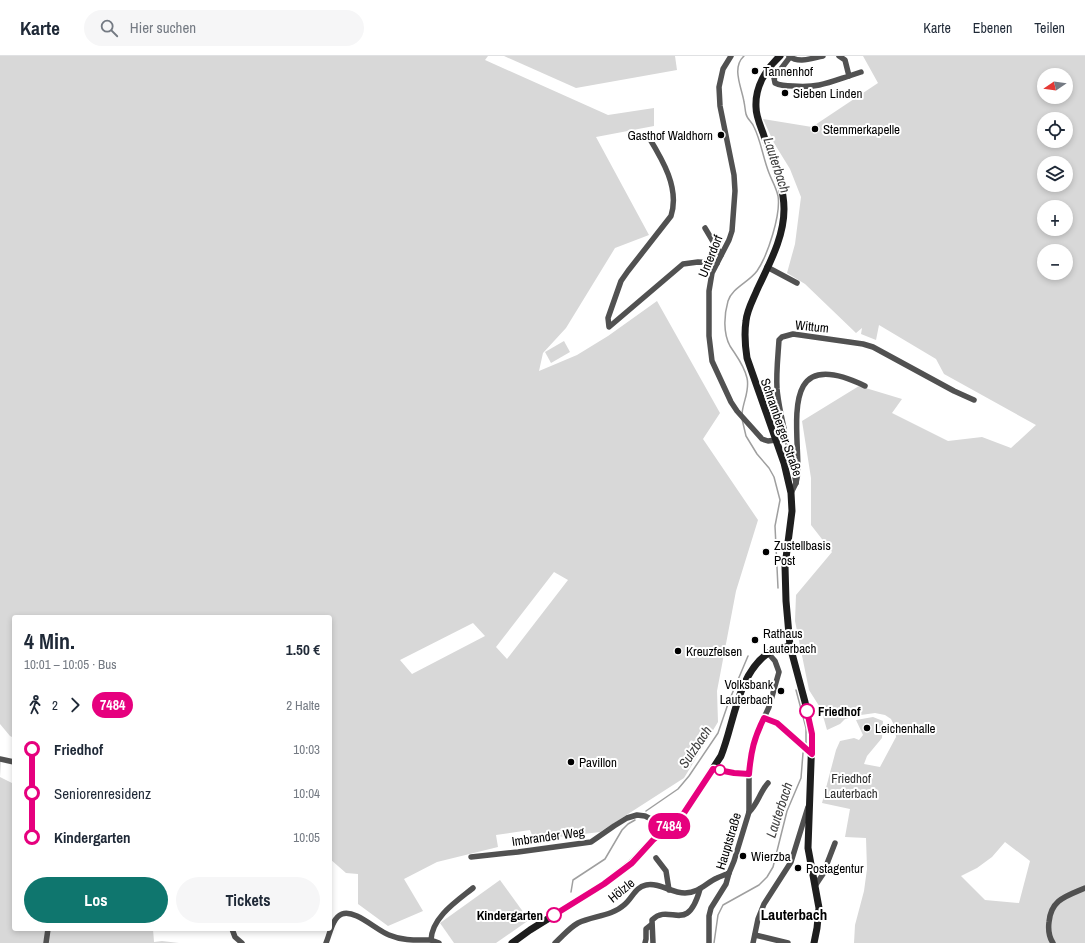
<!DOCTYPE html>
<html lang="de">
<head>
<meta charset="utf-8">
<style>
	:root { --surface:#fff; --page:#f6f6f7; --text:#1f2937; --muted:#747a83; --line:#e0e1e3; --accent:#0f766e }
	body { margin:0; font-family:"Archivo Narrow",sans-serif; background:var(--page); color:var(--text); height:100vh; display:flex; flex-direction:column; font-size:15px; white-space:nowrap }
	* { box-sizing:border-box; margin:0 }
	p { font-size:13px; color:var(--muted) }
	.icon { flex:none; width:22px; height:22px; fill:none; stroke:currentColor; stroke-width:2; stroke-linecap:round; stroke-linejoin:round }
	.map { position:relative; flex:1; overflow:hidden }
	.drawer { position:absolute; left:12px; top:559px; width:320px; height:316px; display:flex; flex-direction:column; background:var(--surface); border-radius:4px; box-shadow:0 2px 6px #0003 }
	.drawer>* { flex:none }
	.badge { padding:0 8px; border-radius:13px; font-size:14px; line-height:26px }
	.needle { width:26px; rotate:257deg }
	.tools { position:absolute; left:1037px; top:12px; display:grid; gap:8px }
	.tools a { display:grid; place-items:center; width:36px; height:36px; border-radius:50%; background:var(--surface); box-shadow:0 2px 6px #0003; font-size:20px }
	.map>.badge { position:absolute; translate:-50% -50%; box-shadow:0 0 0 2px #fff }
	.legs { display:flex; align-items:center; gap:6px; height:44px; padding:0 12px; font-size:13px }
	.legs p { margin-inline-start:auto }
	.overview { display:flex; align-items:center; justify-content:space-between; height:68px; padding:0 12px }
	h1 { font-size:22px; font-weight:800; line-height:30px }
	.cta { display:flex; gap:8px; margin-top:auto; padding:8px 12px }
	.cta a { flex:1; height:46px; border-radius:24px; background:var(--accent); color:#fff; font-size:16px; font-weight:800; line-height:46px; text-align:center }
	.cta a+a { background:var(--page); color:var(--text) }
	ul { padding:0 12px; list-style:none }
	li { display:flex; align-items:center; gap:14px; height:44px; font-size:15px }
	li i { display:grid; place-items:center; width:6px; height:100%; margin:0 5px; background:currentColor }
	li i::after { content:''; width:10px; height:10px; margin:-5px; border:3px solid; border-radius:50%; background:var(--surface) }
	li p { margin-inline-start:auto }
	li:first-child i { background:linear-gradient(#0000 50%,currentColor 0) }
	li:last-child i { background:linear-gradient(currentColor 50%,#0000 0) }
	header { display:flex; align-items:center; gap:24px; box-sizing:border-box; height:56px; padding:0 20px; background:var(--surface); border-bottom:1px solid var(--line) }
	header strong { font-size:19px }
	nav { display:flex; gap:22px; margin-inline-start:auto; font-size:14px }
	.search { width:280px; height:36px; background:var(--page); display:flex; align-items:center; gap:10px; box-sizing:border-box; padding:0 14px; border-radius:22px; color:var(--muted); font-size:15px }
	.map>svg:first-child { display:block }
	.green { fill:#d8d8d8; fill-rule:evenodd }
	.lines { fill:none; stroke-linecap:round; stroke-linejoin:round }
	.stream { stroke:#9f9f9f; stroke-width:1.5 }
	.street { stroke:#515151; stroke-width:5.5 }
	.secondary { stroke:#1e1e1e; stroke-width:7 }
	.line-1-casing { stroke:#fff; stroke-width:9 }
	.line-1 { stroke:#e6007e; stroke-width:6 }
	.poi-dot { fill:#000; stroke:#fff; stroke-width:1.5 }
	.stop-1-dot { fill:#fff; stroke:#e6007e; stroke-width:2 }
	.labels { text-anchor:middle; stroke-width:4; stroke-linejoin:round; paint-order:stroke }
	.poi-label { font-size:13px; fill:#000; stroke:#fff; text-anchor:start }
	.street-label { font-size:13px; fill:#000; stroke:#fff }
	.stop-label { font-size:13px; font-weight:bold; fill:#000; stroke:#fff; text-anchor:start }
	.park-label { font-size:13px; fill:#2f2f2f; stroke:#fff }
	.water-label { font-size:14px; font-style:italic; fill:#404040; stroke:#fff }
	.quarter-label { font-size:15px; font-weight:bold; fill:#000; stroke:#fff }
</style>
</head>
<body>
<header>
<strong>Karte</strong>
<div class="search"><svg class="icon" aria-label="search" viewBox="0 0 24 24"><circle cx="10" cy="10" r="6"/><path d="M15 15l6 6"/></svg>Hier suchen</div>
<nav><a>Karte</a><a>Ebenen</a><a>Teilen</a></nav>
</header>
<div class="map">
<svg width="1085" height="887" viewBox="0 0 1085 887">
	<rect width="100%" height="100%" fill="#fff"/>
	<g class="green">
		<path d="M0,0H488L485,4L608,59L654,52V70L596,81L649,179L615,192L566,272L543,297L539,315L577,299L608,280L657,245L720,357L703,383L758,464L736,535L717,635L718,666L684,722L600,776L534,784L530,774L496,779L498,791L437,806L404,823L423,855L388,870L358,848V818L346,817L330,803V561H14V682L10,680L0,668ZM554,516L568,524L507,603L496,591ZM473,567L485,580L412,618L400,604Z"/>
		<polygon points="504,0 675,0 677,14 576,32"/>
		<path d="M863,0H1085V887H854L855,869L864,835L867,813L866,782L845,781L850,753L822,747L836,694L840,685L854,682L859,684L863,679L856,664L873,661L883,665L882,682L867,700L864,708L880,711L896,681L895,671L891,663L885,659L875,657L861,659L845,663L840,668L827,674L821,653L809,634L795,565L796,539L832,496L811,469V422L802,365L859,330L902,343L892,357L948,385L982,381L1011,392L1036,369L944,318L936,303L879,269L876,284L861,278L862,272L856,277L805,228L787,217L795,188L801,141L790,113L774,87L763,63L812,71L878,27ZM1044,19H1066V41H1044ZM1044,63H1066V85H1044ZM1044,107H1066V129H1044ZM1044,151H1066V173H1044ZM1044,195H1066V217H1044ZM1005,786L1030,805L1019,847L985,844L961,820L977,812L992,801Z"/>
		<polygon points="564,285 570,296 551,307 545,296"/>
		<polygon points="0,703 1,704 0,721 14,728 14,873 102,873 107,875 116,873 153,873 154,886 162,885 179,887 0,887"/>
		<polygon points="500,824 529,864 496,887 454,887 440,867"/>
	</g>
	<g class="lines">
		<g class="stream">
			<path d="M742,358C743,345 750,335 747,322C744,309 737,301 730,290C723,277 724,259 728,245C732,232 749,226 757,215C768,199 781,158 778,140C776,131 772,125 769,117C763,102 761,85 754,71C752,66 747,63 746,58C745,54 745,50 744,46C742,32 731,12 744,0"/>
			<polyline points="742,363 746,380 757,398 769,412 774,421 780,444 775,470 778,532"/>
			<polyline points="796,634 806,672 806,687"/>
			<polyline points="646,755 678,733 689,720 718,677 729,645 748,600"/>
			<polyline points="571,836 573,824 605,803 622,774 628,768 635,764"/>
			<polyline points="714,887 718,859 723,849 759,829 767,821 773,811 787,755 801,722 803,697"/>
		</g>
		<g class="street">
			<polyline points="731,0 723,13 719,31 720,50 734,119 735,135 732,175 729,184 712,217 709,235 709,280 712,305 731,346 737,355 762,383 768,385 776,384"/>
			<path d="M789,0C799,8 812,2 823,0"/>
			<path d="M790,1L774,22L775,27C781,30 787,30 793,30C817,32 828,27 849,20L845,4L839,0"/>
			<polyline points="849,20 861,16"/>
			<path d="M648,80C662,103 680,132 671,160L628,215L621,225L608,262L609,271L683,208L698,206L717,207"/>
			<polyline points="705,172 721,199"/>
			<polyline points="767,211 797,227"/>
			<path d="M796,427C791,395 780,365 777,333C776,317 778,300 779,284L782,281L793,278L863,288L873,291L954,335L974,344"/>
			<path d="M791,437L796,427L798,417C798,363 781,289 865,330"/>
			<polyline points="764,662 777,667 812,698"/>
			<polyline points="0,703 14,706"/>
			<polyline points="713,713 734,717 749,718"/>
			<path d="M749,756C757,749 760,736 768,727"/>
			<polyline points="471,801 518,796 591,786 614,770 627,762 637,759 645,760 653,764 665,774"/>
			<polyline points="656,802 666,815 669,834"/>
			<polyline points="815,830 823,818 835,787"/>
			<polyline points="232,873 235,881 242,887"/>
			<polyline points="755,879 788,887"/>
			<polyline points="46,887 48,873"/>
			<path d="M326,887C330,878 332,862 342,858C355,853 376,874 389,879C403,885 416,884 431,884"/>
			<path d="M439,887L431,884C432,861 457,845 473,832"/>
			<path d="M555,887C563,880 569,872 578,867C592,860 612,860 624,849C632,843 635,831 646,829C659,826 671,837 685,837C699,837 706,827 717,822C721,820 725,819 729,817"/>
			<polyline points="645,887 646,883 646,873 651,869"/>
			<path d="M653,887L652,864C670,846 687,880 700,833"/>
			<polyline points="709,887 709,860 711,852 726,828 729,817 734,805 749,756 749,718 751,698 754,683 769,651 779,616 775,605 768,597"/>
			<polyline points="753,887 758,863 764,848 791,806 808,751"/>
			<path d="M1053,887C1049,881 1048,874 1049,866C1051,843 1067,840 1085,832"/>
		</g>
		<g class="secondary">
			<path d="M780,0C766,13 755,31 756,51C756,60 760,69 763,77C771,102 784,127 784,153C784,182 769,208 757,234C753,244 747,254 746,265C744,278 745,289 747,302L784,407L791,437L792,455L785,510L786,545L790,590L805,646L812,678L808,792L819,852L817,872L814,887"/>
			<path d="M512,887L530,874L604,828L631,807L653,784L682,760L721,700C734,668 737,620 767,598C773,593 782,592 790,590"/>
		</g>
	</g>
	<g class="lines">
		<g class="line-1-casing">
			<path id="line-1" d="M554,859L604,828L632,807L653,784L682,760L713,713L734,717L749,718C751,695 754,682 764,662L777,667L812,698V678L807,655"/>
		</g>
		<use href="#line-1" class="line-1"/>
	</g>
	<g class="poi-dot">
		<circle cx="755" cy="15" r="4"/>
		<circle cx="785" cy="37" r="4"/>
		<circle cx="815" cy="73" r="4"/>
		<circle cx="721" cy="79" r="4"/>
		<circle cx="766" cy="496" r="4"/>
		<circle cx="755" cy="584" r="4"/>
		<circle cx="678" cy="595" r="4"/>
		<circle cx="781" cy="635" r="4"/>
		<circle cx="867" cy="672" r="4"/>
		<circle cx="571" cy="706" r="4"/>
		<circle cx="743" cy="800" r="4"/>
		<circle cx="798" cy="812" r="4"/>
	</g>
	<g class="stop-1-dot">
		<circle cx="807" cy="655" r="7"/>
		<circle cx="720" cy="714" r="5"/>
		<circle cx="554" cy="859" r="7"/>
	</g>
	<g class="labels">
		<g class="poi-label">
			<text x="763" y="20">Tannenhof</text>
			<text x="793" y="42">Sieben Linden</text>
			<text x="823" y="78">Stemmerkapelle</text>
			<text x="713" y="84" text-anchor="end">Gasthof Waldhorn</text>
			<text x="774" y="494">Zustellbasis<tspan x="774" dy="15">Post</tspan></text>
			<text x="763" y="582">Rathaus<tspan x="763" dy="15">Lauterbach</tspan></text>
			<text x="686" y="600">Kreuzfelsen</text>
			<text x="773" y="633" text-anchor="end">Volksbank<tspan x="773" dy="15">Lauterbach</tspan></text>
			<text x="875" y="677">Leichenhalle</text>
			<text x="579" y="711">Pavillon</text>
			<text x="751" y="805">Wierzba</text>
			<text x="806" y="817">Postagentur</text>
		</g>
		<g class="street-label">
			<text transform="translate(710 200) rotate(-68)" y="5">Unterdorf</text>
			<text transform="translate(812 270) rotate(6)" y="5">Wittum</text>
			<text transform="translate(782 371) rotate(71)" y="5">Schramberger Straße</text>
			<text transform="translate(548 780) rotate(-8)" y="5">Imbrander Weg</text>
			<text transform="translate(728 785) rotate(-73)" y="5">Hauptstraße</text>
			<text transform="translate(621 834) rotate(-39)" y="5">Hölzle</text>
		</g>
		<g class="stop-label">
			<text x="818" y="660">Friedhof</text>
			<text x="543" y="864" text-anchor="end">Kindergarten</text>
		</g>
		<g class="park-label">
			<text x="851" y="727">Friedhof<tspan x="851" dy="15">Lauterbach</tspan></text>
		</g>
		<g class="water-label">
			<text transform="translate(777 109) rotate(72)" y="5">Lauterbach</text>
			<text transform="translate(695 691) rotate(-56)" y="5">Sulzbach</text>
			<text transform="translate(779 754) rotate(-72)" y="5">Lauterbach</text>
		</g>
		<g class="quarter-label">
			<text x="794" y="864">Lauterbach</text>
		</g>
	</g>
</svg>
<div class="tools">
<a><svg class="needle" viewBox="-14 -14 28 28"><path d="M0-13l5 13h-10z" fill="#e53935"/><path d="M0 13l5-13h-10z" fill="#747a83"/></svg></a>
<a><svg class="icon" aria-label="locate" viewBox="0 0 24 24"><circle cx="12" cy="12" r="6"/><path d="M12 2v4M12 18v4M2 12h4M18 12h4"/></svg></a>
<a><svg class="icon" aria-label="layers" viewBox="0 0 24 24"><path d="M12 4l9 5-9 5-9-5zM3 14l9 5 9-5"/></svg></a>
<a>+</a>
<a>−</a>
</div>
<b class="badge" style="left:669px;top:770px;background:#e6007e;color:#fff">7484</b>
<section class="drawer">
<div class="overview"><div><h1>4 Min.</h1><p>10:01 – 10:05 · Bus</p></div><b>1.50 €</b></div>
<div class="legs"><svg class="icon" aria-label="walk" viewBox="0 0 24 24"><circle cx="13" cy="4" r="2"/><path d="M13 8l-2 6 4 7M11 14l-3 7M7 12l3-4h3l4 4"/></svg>2<svg class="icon" aria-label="forward" viewBox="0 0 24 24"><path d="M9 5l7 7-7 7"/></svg><b class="badge" style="background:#e6007e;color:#fff">7484</b><p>2 Halte</p></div>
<ul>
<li><i style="color:#e6007e"></i><b>Friedhof</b><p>10:03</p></li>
<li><i style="color:#e6007e"></i><span>Seniorenresidenz</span><p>10:04</p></li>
<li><i style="color:#e6007e"></i><b>Kindergarten</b><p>10:05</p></li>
</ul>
<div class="cta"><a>Los</a><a>Tickets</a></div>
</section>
</div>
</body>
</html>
